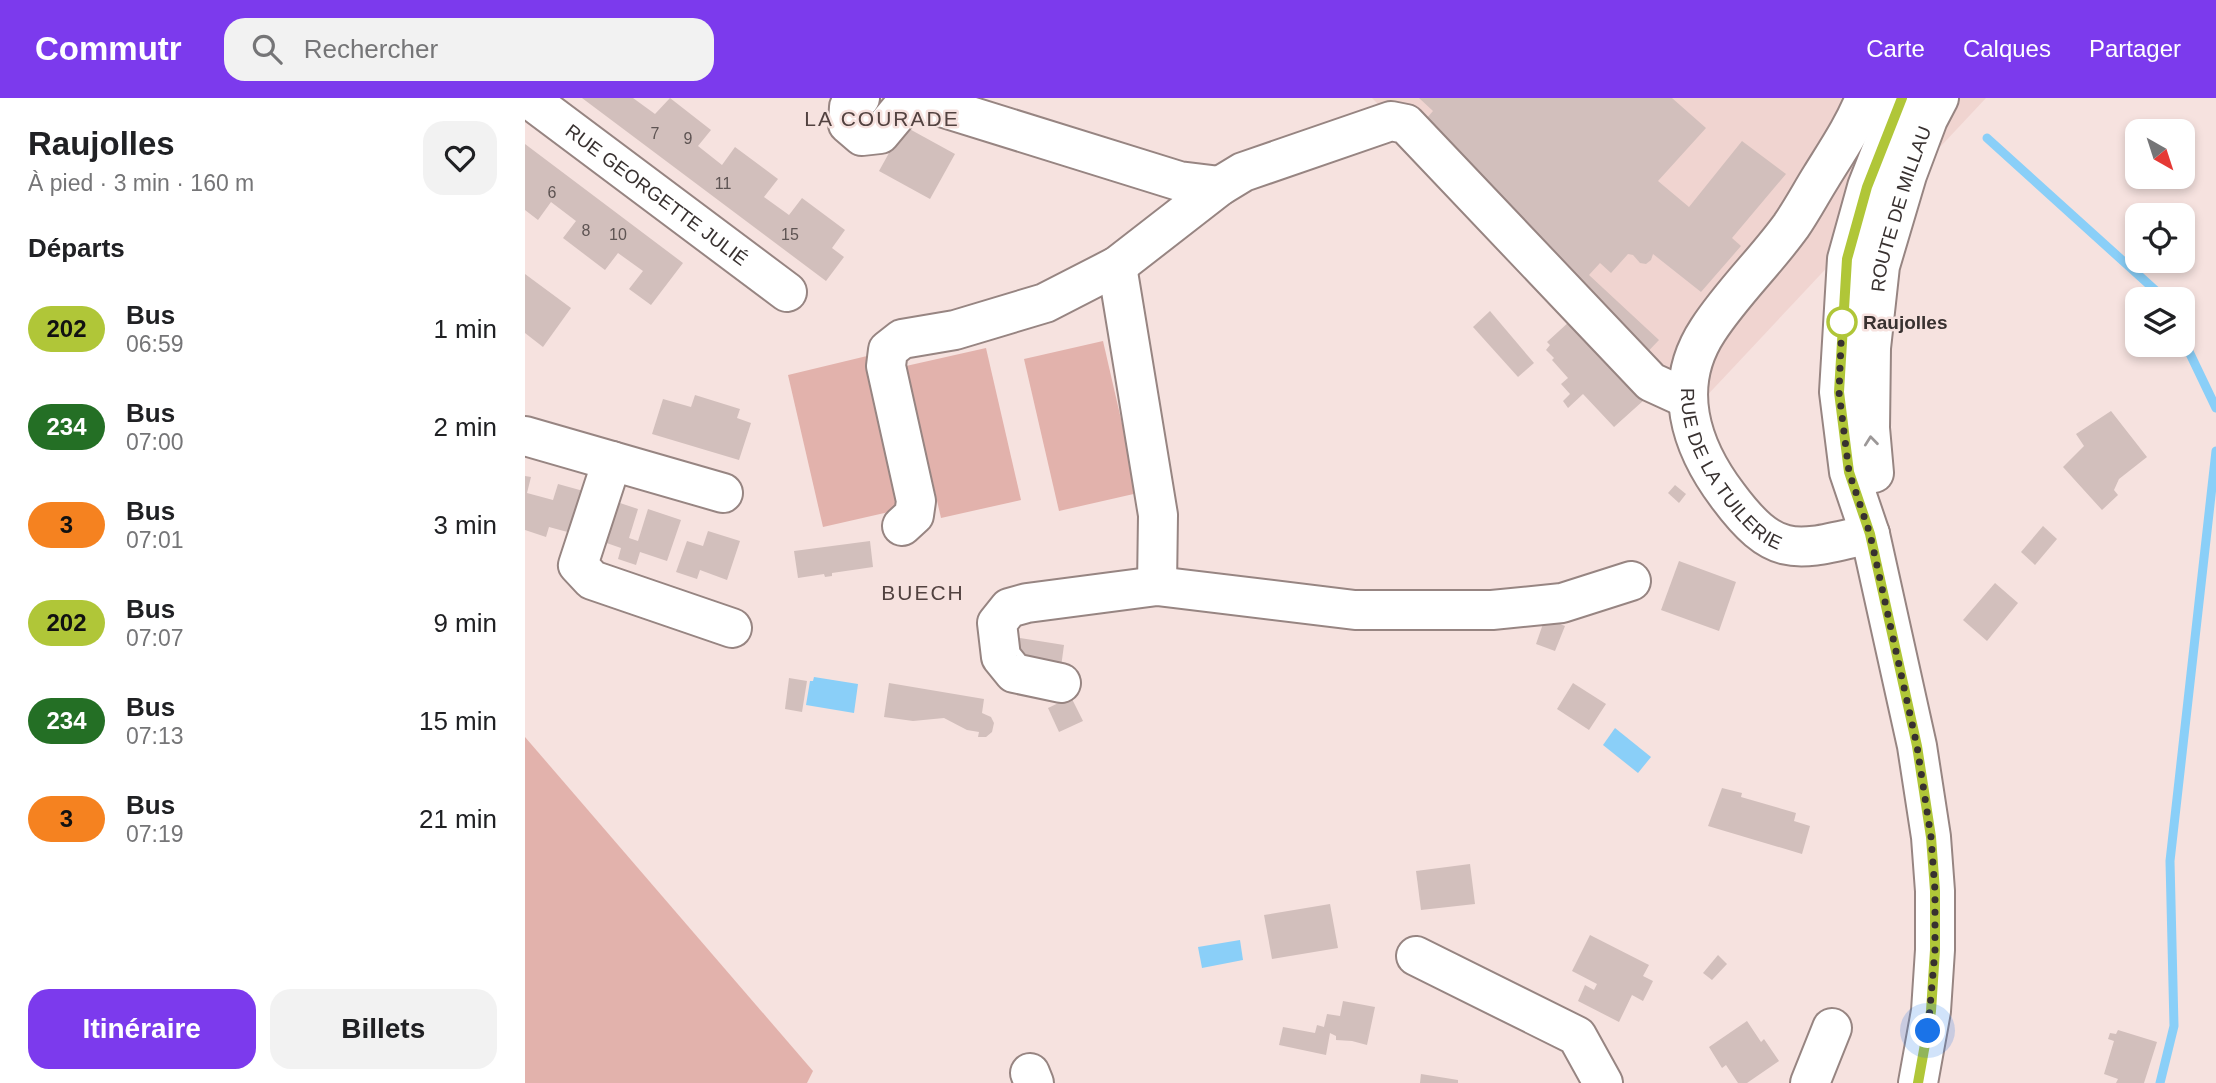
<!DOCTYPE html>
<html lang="fr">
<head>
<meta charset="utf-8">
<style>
	:root { --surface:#fff; --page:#f2f2f2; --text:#202124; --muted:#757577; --accent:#7c3aed }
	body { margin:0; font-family:Helvetica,sans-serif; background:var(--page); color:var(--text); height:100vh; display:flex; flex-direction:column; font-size:26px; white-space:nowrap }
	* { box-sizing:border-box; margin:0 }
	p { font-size:23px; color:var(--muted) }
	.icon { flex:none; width:38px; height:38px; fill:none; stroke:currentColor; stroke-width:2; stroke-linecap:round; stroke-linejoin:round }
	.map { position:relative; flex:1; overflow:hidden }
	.drawer { display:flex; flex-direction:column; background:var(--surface); width:525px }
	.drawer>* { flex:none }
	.badge { padding:0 14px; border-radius:23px; font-size:24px; line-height:46px }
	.needle { width:46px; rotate:141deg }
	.controls { position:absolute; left:1600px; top:21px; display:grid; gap:14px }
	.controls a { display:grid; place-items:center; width:70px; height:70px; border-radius:14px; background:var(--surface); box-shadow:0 4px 10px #0003; font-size:35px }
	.you { position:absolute; width:35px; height:35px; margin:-18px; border:5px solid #fff; border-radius:50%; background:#1a73e8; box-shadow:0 0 0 10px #1a73e833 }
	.map>.badge { position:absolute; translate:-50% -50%; box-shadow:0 0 0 4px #fff }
	h2 { padding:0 28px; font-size:26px; line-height:63px }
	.round { display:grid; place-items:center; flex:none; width:74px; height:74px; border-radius:21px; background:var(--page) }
	.head { display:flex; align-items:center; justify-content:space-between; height:119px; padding:0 28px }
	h1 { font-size:33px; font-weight:700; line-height:52px }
	.button { display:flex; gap:14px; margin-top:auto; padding:14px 28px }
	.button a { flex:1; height:80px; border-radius:21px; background:var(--accent); color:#fff; font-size:28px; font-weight:700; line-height:80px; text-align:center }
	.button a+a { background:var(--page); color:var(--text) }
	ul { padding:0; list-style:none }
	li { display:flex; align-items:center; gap:21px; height:98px; padding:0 28px }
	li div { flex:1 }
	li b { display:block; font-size:26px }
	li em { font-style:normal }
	li .badge { min-width:77px; font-weight:700; text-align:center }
	header { display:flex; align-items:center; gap:42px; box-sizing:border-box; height:98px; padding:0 35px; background:var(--accent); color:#fff }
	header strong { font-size:33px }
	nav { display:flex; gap:38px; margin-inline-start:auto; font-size:24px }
	.search { width:490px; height:63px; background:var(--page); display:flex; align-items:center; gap:18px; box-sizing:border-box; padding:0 24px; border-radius:21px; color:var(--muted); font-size:26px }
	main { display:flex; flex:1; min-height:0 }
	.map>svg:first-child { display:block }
	.built { fill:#f0d4d0 }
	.green { fill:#e2b2ac }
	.water { fill:#8acff8 }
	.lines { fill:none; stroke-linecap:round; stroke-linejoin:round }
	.stream { stroke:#8acff8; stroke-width:9 }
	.building { fill:#d2bfbc }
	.minor-casing { stroke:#978582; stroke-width:42 }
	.major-casing { stroke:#978582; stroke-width:42 }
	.minor { stroke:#fff; stroke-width:38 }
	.major { stroke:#fff; stroke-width:38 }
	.oneway { stroke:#9c9898 }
	.line-casing { stroke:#fff; stroke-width:16 }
	.line { stroke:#b0c638; stroke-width:10 }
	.walk { stroke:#383130; stroke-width:7; stroke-dasharray:0 12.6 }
	.stop-dot { fill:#fff; stroke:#b0c638; stroke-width:3.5 }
	.labels { text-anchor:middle; stroke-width:5; stroke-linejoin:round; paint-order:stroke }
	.number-label { font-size:16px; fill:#5e5453 }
	.street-label { font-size:19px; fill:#383130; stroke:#f6e2df }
	.stop-label { font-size:19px; font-weight:bold; fill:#383130; stroke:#f6e2df; text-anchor:start }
	.neighbourhood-label { font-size:21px; letter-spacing:2px; fill:#524240; stroke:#f6e2df }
</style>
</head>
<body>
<header>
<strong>Commutr</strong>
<div class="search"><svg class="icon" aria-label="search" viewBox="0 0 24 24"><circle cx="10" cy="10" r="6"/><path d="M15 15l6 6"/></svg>Rechercher</div>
<nav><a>Carte</a><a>Calques</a><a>Partager</a></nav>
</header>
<main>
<section class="drawer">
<div class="head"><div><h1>Raujolles</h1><p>À pied · 3 min · 160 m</p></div><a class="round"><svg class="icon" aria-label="heart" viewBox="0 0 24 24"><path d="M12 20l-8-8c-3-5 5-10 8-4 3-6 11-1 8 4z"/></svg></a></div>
<h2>Départs</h2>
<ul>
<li><span class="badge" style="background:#b0c638;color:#111">202</span><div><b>Bus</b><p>06:59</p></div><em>1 min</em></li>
<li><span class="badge" style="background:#246f25;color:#fff">234</span><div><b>Bus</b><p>07:00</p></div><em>2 min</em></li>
<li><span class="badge" style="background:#f58220;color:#111">3</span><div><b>Bus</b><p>07:01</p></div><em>3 min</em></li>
<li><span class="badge" style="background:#b0c638;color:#111">202</span><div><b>Bus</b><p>07:07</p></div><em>9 min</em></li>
<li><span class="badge" style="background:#246f25;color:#fff">234</span><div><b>Bus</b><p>07:13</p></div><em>15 min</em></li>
<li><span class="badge" style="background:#f58220;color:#111">3</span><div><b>Bus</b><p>07:19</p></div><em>21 min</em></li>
</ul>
<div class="button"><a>Itinéraire</a><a>Billets</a></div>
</section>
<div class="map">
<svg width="1691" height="985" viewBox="0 0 1691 985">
	<rect width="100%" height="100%" fill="#f6e2df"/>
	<polygon class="built" points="847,0 1461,0 1160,321"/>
	<g class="green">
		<polygon points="578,243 613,395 534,413 499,261"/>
		<polygon points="461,250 496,402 416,420 381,268"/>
		<polygon points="342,258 377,411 298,429 263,277"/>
		<polygon points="0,639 288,973 282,985 0,985"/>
	</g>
	<g class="water">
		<polygon points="289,579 333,586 329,615 281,607 285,583 288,583"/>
		<polygon points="1090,630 1126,659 1113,675 1078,647"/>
		<polygon points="715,842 718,862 677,870 673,849"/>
	</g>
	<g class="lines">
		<g class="stream">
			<polyline points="1462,40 1640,201"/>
			<polyline points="1657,239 1691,310"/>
			<polyline points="1635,985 1649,928 1645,763 1691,353"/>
		</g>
	</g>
	<g class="building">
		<polygon points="57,0 108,0 130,16 145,0 186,32 173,48 197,67 210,49 253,81 239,99 264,117 277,100 320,132 307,150 319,159 301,183"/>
		<polygon points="894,0 1147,0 1181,30 1133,83 1164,109 1217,43 1261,76 1207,140 1216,148 1176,194 1128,156 1126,162 1121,166 1115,165 1108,157 1103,156 1086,175 1075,165 1064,177 1134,242 1113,264 901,21 908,13"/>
		<polygon points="379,28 430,56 405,101 354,73"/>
		<polygon points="0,46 158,165 126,207 104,191 118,173 93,155 80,172 38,140 51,123 26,104 13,122 0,112"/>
		<polygon points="0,176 46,210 18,249 0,235"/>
		<polygon points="965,213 1009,265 993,279 948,229"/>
		<polygon points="1045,223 1119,302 1089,329 1058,296 1043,310 1038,303 1045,296 1036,286 1043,280 1027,262 1029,260 1021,252 1025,247 1022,244"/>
		<polygon points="170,297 215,311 212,320 226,325 214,362 127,336 138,301 166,309"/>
		<polygon points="1586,313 1622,359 1594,381 1589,392 1593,397 1577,412 1538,369 1559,348 1551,336"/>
		<polygon points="0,378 6,379 2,395 28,402 33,386 62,394 50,436 24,429 21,439 0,432"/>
		<polygon points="1150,387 1161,396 1154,405 1143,395"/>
		<polygon points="83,401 113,411 104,440 113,443 123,411 156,422 142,463 115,454 111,467 93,461 96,450 70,441"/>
		<polygon points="1518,428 1532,441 1510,467 1496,454"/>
		<polygon points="183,433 215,443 202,482 175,472 172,481 151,474 162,443 178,448"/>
		<polygon points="345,443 348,469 307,475 307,478 300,479 299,476 273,480 269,453"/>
		<polygon points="1154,463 1211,484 1194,533 1136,512"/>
		<polygon points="1470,485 1493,505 1462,543 1438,522"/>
		<polygon points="1020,520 1040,528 1030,553 1011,546"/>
		<polygon points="495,540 539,547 536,569 491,562"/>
		<polygon points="264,580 282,583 277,614 260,611"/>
		<polygon points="364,585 459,601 457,615 466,619 469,625 467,634 461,639 453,639 454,634 442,632 419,620 388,623 359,619"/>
		<polygon points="1048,585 1081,606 1064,632 1032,611"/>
		<polygon points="546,599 558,623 534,634 523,610"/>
		<polygon points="1197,690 1217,695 1216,699 1271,715 1269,723 1285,728 1277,756 1183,728"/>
		<polygon points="945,766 950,806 896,812 891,773"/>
		<polygon points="805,806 813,850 747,861 739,817"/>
		<polygon points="1065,837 1124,867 1118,878 1128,883 1118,903 1107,897 1094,924 1053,903 1060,887 1069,892 1072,886 1047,873"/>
		<polygon points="1193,857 1202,866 1187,882 1178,875"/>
		<polygon points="818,903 850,909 842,947 827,943 811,942 811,938 805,935 801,957 754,947 758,929 790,935 792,927 799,929 802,916 815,918"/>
		<polygon points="1222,923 1236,944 1239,941 1254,963 1222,985 1213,985 1201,967 1197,970 1184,949"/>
		<polygon points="1593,932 1632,944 1619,985 1591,985 1593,981 1579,976 1589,943 1583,941 1585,935 1591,936"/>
		<polygon points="896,976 933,982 933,985 895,985"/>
	</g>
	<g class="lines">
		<g class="minor-casing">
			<g id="minor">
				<path id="s1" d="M3,0L262,194"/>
				<polyline points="335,0 324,9 323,26 337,38 355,36 385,0"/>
				<polyline points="387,0 654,83 695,88"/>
				<path id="s2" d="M1340,0C1329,28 1312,53 1296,79C1286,95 1277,112 1266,128C1240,164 1207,195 1183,232C1146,288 1165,348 1203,398C1252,464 1273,452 1345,436"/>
				<polyline points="592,168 633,417 632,488"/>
				<polyline points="0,338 198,395"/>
				<polyline points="87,363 53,467 67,482 207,530"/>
				<polyline points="377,428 389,417 391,403 361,268 363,252 377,241 430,232 520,205 592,168 695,88 718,74 866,23 881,26 1126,284 1161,300"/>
				<polyline points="536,585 489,575 476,559 472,525 484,510 502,505 632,488 830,512 967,512 1037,505 1106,483"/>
				<polyline points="891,858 1052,938 1078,985"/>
				<polyline points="505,975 509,985"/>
				<polyline points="1285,985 1307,930"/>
			</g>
		</g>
		<g class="major-casing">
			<g id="major">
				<polyline points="1377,0 1342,89 1322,161 1314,294 1324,374 1345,436 1392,648 1406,739 1410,793 1410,852 1406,913 1393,985"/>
				<path id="s3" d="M1349,375L1345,330L1346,250L1355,168L1382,77L1403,21L1414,0"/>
			</g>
		</g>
		<use href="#minor" class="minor"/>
		<use href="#major" class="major"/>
	</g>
	<defs><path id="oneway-chevron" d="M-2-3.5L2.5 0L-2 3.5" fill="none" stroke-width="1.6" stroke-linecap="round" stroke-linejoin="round" transform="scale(1.75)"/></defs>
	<use class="oneway" href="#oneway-chevron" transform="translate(1346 343) rotate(-96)"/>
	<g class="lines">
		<g class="line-casing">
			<polyline id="line" points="1377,0 1342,89 1322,161 1314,294 1324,374 1345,436 1392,648 1406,739 1410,793 1410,852 1406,913 1393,985"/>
		</g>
		<use href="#line" class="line"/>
		<polyline class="walk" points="1317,224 1317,222 1314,294 1324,374 1345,436 1392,648 1406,739 1410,793 1410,852 1403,933"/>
	</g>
	<circle class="stop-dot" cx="1317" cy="224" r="14"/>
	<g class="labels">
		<g class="number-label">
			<text x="130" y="41">7</text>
			<text x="163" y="46">9</text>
			<text x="198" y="91">11</text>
			<text x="27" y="100">6</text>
			<text x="61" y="138">8</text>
			<text x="93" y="142">10</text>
			<text x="265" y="142">15</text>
		</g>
		<g class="street-label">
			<text dy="7" stroke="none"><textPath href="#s1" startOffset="161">RUE GEORGETTE JULIÉ</textPath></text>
			<text dy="7" stroke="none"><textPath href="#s3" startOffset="268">ROUTE DE MILLAU</textPath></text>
			<text dy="7" stroke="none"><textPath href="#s2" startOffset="438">RUE DE LA TUILERIE</textPath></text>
		</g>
		<g class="stop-label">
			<text x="1338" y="231">Raujolles</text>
		</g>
		<g class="neighbourhood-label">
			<text x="357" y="28">LA COURADE</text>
			<text x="398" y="502">BUECH</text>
		</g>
	</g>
</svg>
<div class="controls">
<a><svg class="needle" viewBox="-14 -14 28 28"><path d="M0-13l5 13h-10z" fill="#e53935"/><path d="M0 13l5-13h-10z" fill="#757577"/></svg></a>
<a><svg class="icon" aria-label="locate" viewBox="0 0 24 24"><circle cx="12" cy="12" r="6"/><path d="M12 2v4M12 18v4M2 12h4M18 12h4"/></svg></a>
<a><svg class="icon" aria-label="layers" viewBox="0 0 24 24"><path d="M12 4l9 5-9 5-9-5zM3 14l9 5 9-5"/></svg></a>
</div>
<div class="you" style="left:1403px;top:933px"></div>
</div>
</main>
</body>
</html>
